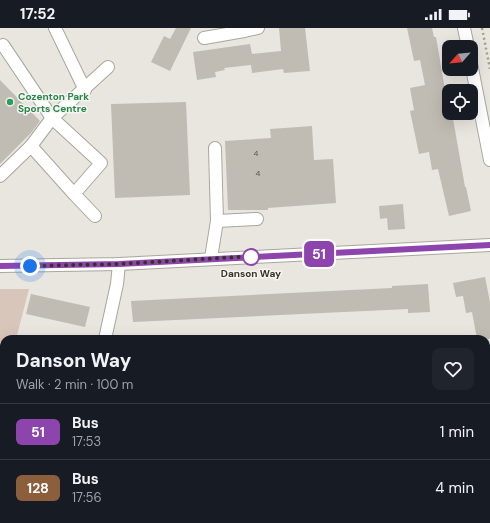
<!DOCTYPE html>
<html lang="en">
<head>
<meta charset="utf-8">
<style>
	:root { --surface:#171b24; --page:#20242c; --text:#f1f3f6; --muted:#9ea1a6; --line:#363941 }
	body { margin:0; font-family:"DM Sans",sans-serif; background:var(--page); color:var(--text); height:100vh; display:flex; flex-direction:column; font-size:15px; white-space:nowrap }
	* { box-sizing:border-box; margin:0 }
	p { font-size:13px; color:var(--muted) }
	.icon { flex:none; width:22px; height:22px; fill:none; stroke:currentColor; stroke-width:2; stroke-linecap:round; stroke-linejoin:round }
	.map { position:relative; flex:1; overflow:hidden }
	.drawer { position:absolute; left:0px; top:307px; width:490px; height:188px; display:flex; flex-direction:column; background:var(--surface); border-radius:12px 12px 0 0; box-shadow:0 4px 16px #0002 }
	.drawer>* { flex:none }
	.badge { padding:0 8px; border-radius:6px; font-size:14px; line-height:26px }
	.needle { width:26px; rotate:243deg }
	.fabs { position:absolute; left:442px; top:12px; display:grid; gap:8px }
	.fabs a { display:grid; place-items:center; width:36px; height:36px; border-radius:8px; background:var(--surface); box-shadow:0 4px 16px #0002; font-size:20px }
	.you { position:absolute; width:20px; height:20px; margin:-10px; border:3px solid #fff; border-radius:50%; background:#1a73e8; box-shadow:0 0 0 6px #1a73e833 }
	.map>.badge { position:absolute; translate:-50% -50%; box-shadow:0 0 0 2px #fff }
	.round { display:grid; place-items:center; flex:none; width:42px; height:42px; border-radius:8px; background:var(--page) }
	.headline { display:flex; align-items:center; justify-content:space-between; height:68px; padding:0 16px }
	h1 { font-size:19px; font-weight:800; line-height:30px }
	ul { padding:0; list-style:none }
	li { display:flex; align-items:center; gap:12px; height:56px; padding:0 16px; border-top:1px solid var(--line) }
	li div { flex:1 }
	li b { display:block; font-size:15px }
	li em { font-style:normal }
	li .badge { min-width:44px; font-weight:700; text-align:center }
	.status { display:flex; justify-content:space-between; align-items:center; height:28px; padding:0 20px; background:var(--surface); direction:ltr }
	.status svg { height:11px; fill:currentColor }
	.map>svg:first-child { display:block }
	.green { fill:#d8c6bb }
	.building { fill:#c0bcb3 }
	.lines { fill:none; stroke-linecap:round; stroke-linejoin:round }
	.minor-casing { stroke:#a9a69c; stroke-width:14 }
	.path { stroke:#a9a184; stroke-width:2.5; stroke-dasharray:2 3; stroke-linecap:butt }
	.minor { stroke:#fff; stroke-width:12 }
	.line-casing { stroke:#fff; stroke-width:9 }
	.line { stroke:#8e44ad; stroke-width:6 }
	.walk { stroke:#373423; stroke-width:4; stroke-dasharray:0 7.2 }
	.leisure-dot { fill:#2e9e5b; stroke:#f6f4f0; stroke-width:1.5 }
	.stop-dot { fill:#fff; stroke:#8e44ad; stroke-width:2 }
	.labels { text-anchor:middle; stroke-width:3; stroke-linejoin:round; paint-order:stroke }
	.number-label { font-size:8px; fill:#595647 }
	.leisure-label { font-size:10px; font-weight:bold; fill:#27864d; stroke:#f6f4f0; text-anchor:start }
	.stop-label { font-size:10px; font-weight:bold; fill:#373423; stroke:#f6f4f0 }
</style>
</head>
<body>
<div class="status"><b>17:52</b><svg viewBox="0 0 49 12"><path d="M0 12V9h3v3zM5 12V6h3v6zM10 12V3h3v9zM15 12V0h3v12zM26 1h20v11H26zM47 4h2v5h-2z"/></svg></div>
<div class="map">
<svg width="490" height="495" viewBox="0 0 490 495">
	<rect width="100%" height="100%" fill="#e9e6e0"/>
	<polygon class="green" points="0,261 29,261 16,311 4,311 4,356 0,371"/>
	<g class="building">
		<polygon points="176,0 191,0 170,43 151,34 164,8 170,11"/>
		<polygon points="279,0 305,0 310,43 284,45 283,41 252,45 251,37 224,40 225,42 215,44 216,49 197,52 193,24 250,16 252,26 281,23"/>
		<polygon points="407,0 432,0 434,9 436,9 449,85 452,85 465,159 466,159 471,183 449,188 438,141 432,142 429,124 419,126 410,83 414,82 410,60 425,57 420,32 414,33"/>
		<polygon points="0,52 40,93 31,105 0,136"/>
		<polygon points="186,74 190,167 115,170 111,76"/>
		<polygon points="312,98 314,132 333,131 336,175 268,180 268,182 228,182 225,113 271,110 270,101"/>
		<polygon points="403,176 405,201 388,202 387,190 380,191 379,178"/>
		<polygon points="485,249 490,274 490,311 477,311 472,284 466,285 463,268 456,269 453,255"/>
		<polygon points="428,256 430,284 408,285 408,281 133,294 131,273 392,260 392,258"/>
		<polygon points="31,266 90,279 85,299 26,286"/>
	</g>
	<g class="lines">
		<g class="minor-casing">
			<g id="minor">
				<polyline points="55,0 85,62"/>
				<polyline points="464,0 468,19"/>
				<polyline points="244,3 258,0"/>
				<polyline points="204,10 244,3 244,0"/>
				<polyline points="3,17 52,90 101,135 74,166 31,118"/>
				<polyline points="471,35 490,132"/>
				<polyline points="215,120 217,193"/>
				<polyline points="0,148 31,118 52,90 108,39"/>
				<polyline points="74,166 95,188"/>
				<polyline points="211,230 217,193 257,191"/>
				<polyline points="0,238 119,236 490,217"/>
				<polyline points="105,311 117,256 119,236"/>
				<polyline points="486,398 490,397"/>
				<polyline points="60,495 61,491"/>
			</g>
		</g>
		<polyline class="path" points="482,0 490,41"/>
		<use href="#minor" class="minor"/>
	</g>
	<g class="lines">
		<g class="line-casing">
			<polyline id="line" points="0,238 119,236 490,217"/>
		</g>
		<use href="#line" class="line"/>
		<polyline class="walk" points="30,238 119,236 256,228 251,229"/>
	</g>
	<circle class="leisure-dot" cx="10" cy="74" r="4"/>
	<circle class="stop-dot" cx="251" cy="229" r="8"/>
	<g class="labels">
		<g class="number-label">
			<text x="256" y="128">4</text>
			<text x="258" y="148">4</text>
		</g>
		<g class="leisure-label">
			<text x="18" y="72">Cozenton Park<tspan x="18" dy="12">Sports Centre</tspan></text>
		</g>
		<g class="stop-label">
			<text x="251" y="249">Danson Way</text>
		</g>
	</g>
</svg>
<div class="fabs">
<a><svg class="needle" viewBox="-14 -14 28 28"><path d="M0-13l5 13h-10z" fill="#e53935"/><path d="M0 13l5-13h-10z" fill="#9ea1a6"/></svg></a>
<a><svg class="icon" aria-label="locate" viewBox="0 0 24 24"><circle cx="12" cy="12" r="6"/><path d="M12 2v4M12 18v4M2 12h4M18 12h4"/></svg></a>
</div>
<div class="you" style="left:30px;top:238px"></div>
<b class="badge" style="left:319px;top:226px;background:#8e44ad;color:#fff">51</b>
<section class="drawer">
<div class="headline"><div><h1>Danson Way</h1><p>Walk · 2 min · 100 m</p></div><a class="round"><svg class="icon" aria-label="heart" viewBox="0 0 24 24"><path d="M12 20l-8-8c-3-5 5-10 8-4 3-6 11-1 8 4z"/></svg></a></div>
<ul>
<li><span class="badge" style="background:#8e44ad;color:#fff">51</span><div><b>Bus</b><p>17:53</p></div><em>1 min</em></li>
<li><span class="badge" style="background:#8b5e3c;color:#fff">128</span><div><b>Bus</b><p>17:56</p></div><em>4 min</em></li>
</ul>
</section>
</div>
</body>
</html>
